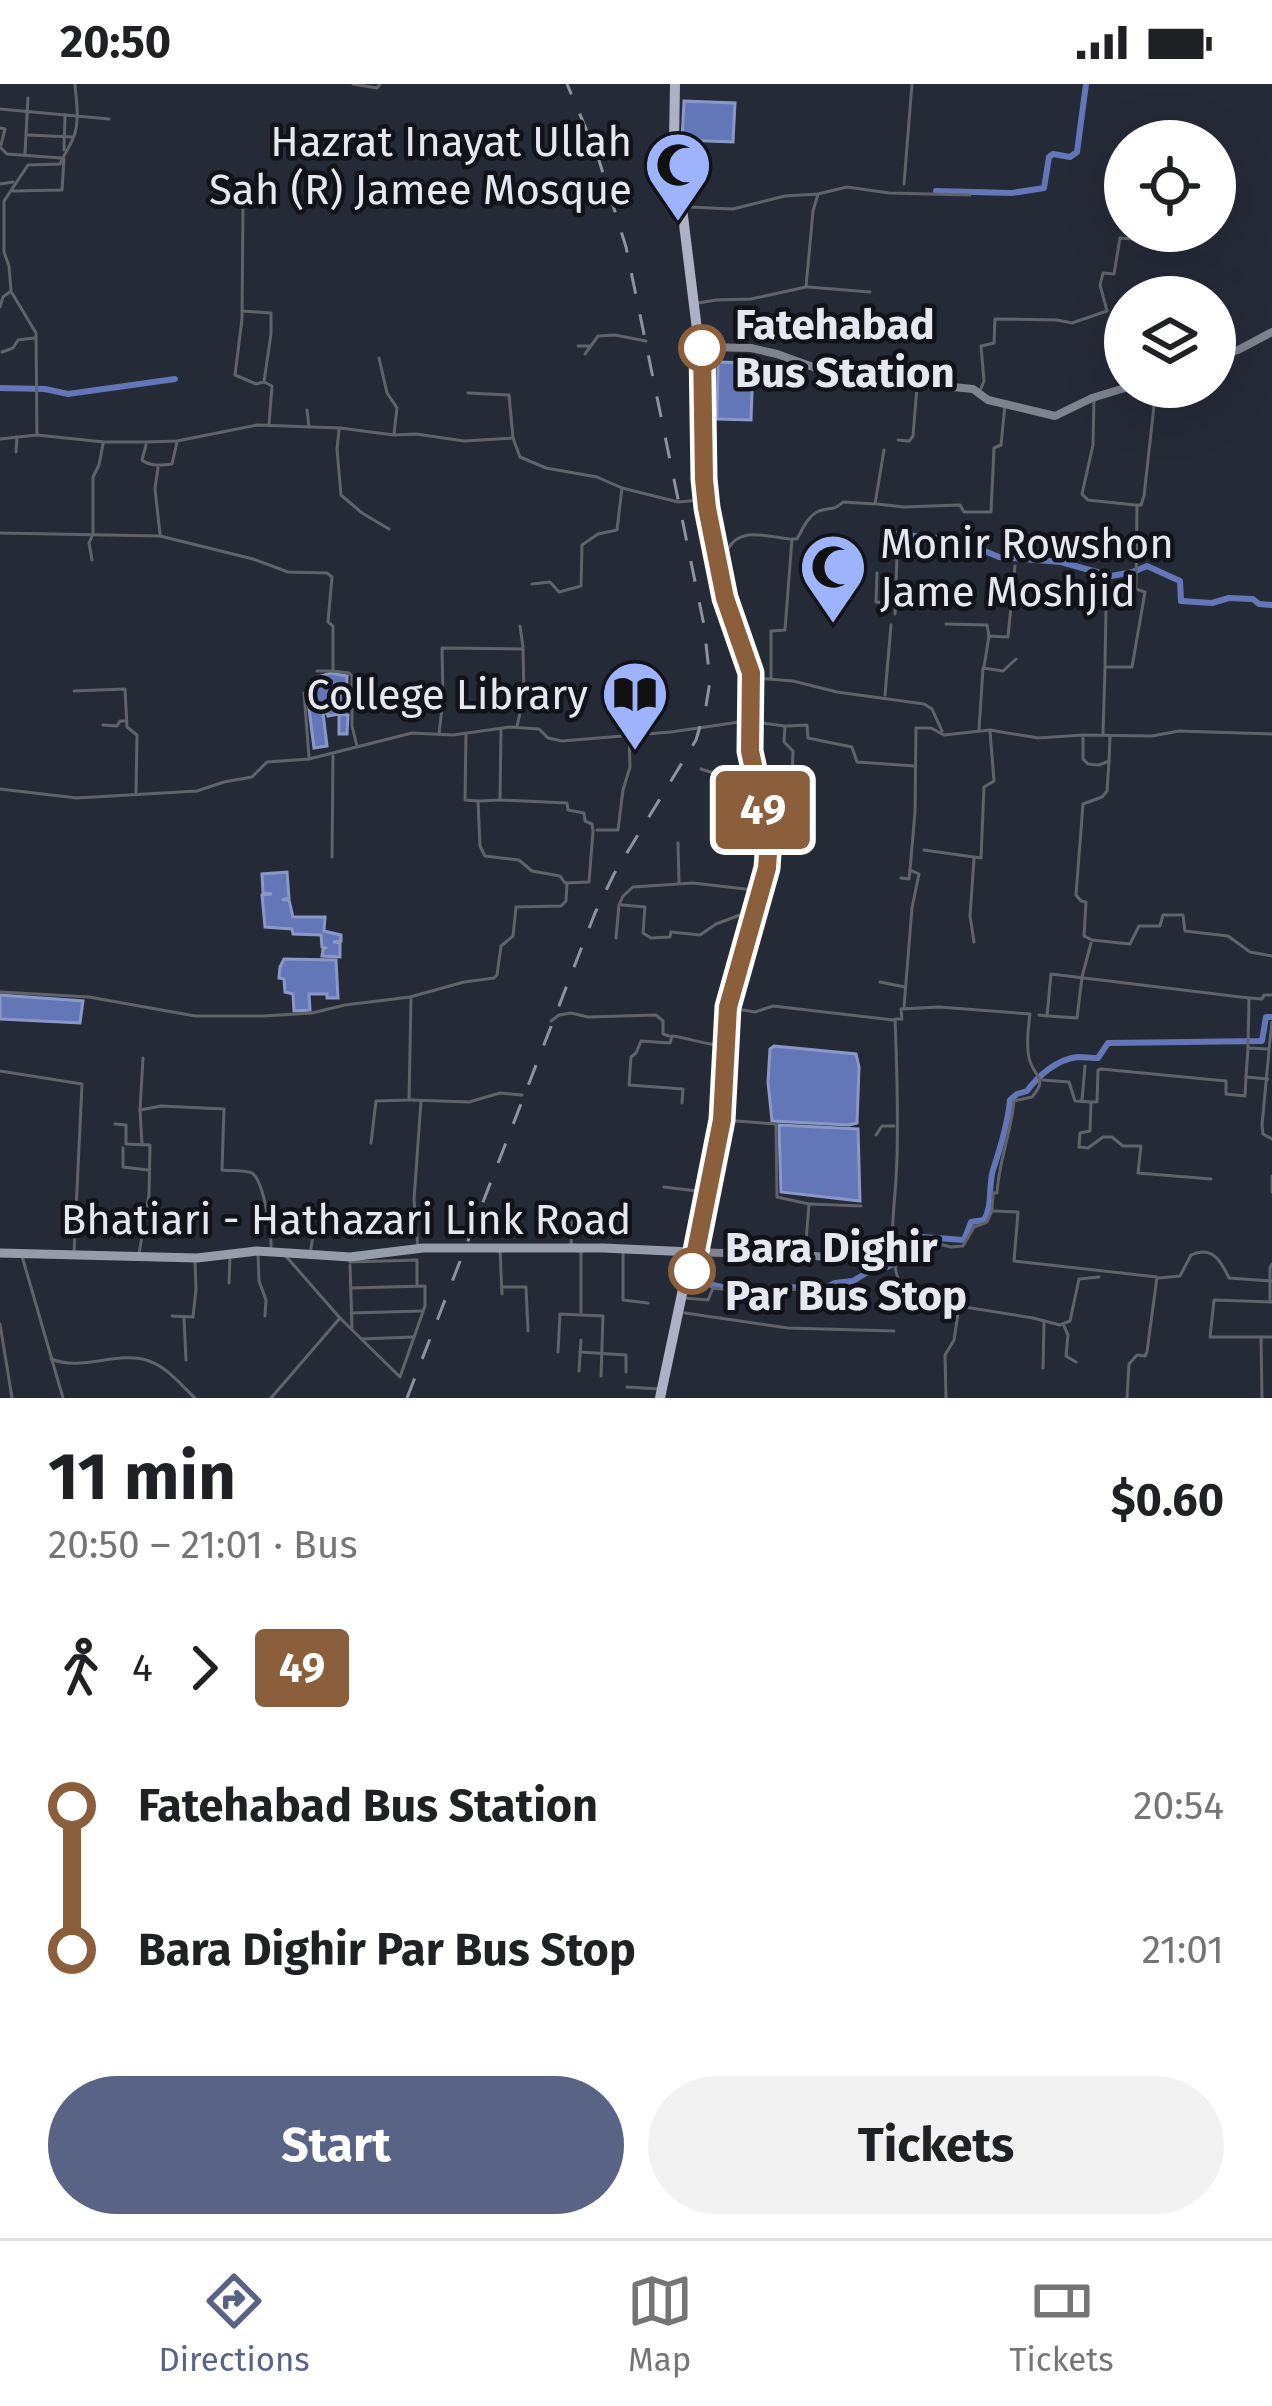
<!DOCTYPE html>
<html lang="en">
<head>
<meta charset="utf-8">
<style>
	:root { --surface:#fff; --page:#f2f2f2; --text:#202124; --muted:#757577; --line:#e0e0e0; --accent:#586386 }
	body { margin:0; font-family:"Fira Sans",sans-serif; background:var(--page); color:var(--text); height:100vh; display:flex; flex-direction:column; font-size:45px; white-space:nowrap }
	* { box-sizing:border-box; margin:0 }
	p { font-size:39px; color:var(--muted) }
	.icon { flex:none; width:66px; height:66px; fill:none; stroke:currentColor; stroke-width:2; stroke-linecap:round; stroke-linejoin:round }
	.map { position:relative; height:1314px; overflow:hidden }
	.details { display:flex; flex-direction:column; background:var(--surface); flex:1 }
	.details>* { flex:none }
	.badge { padding:0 24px; border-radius:9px; font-size:42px; line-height:78px }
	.tools { position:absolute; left:1104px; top:36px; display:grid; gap:24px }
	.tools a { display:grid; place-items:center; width:132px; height:132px; border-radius:50%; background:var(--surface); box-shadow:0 12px 48px #0002; font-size:60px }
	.map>.badge { position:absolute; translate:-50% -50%; box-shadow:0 0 0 6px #fff }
	.legs { display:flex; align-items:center; gap:18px; height:132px; padding:0 48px; font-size:39px }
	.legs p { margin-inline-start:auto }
	.summary { display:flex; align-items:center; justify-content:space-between; height:204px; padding:0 48px }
	h1 { font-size:66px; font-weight:700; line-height:90px }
	.action { display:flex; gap:24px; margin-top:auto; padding:24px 48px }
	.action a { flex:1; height:138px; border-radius:72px; background:var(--accent); color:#fff; font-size:48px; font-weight:700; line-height:138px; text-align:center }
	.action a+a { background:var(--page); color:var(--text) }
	ul { padding:0 48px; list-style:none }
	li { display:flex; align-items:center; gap:42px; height:144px; font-size:45px }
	li i { display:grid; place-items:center; width:18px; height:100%; margin:0 15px; background:currentColor }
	li i::after { content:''; width:30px; height:30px; margin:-15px; border:9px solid; border-radius:50%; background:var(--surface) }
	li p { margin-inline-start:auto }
	li:first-child i { background:linear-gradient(#0000 50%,currentColor 0) }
	li:last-child i { background:linear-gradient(currentColor 50%,#0000 0) }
	.status { display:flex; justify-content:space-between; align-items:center; height:84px; padding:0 60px; background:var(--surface); direction:ltr }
	.status svg { height:33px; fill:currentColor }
	.tabs { display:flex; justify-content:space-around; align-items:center; height:168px; border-top:3px solid var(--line); background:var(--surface); font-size:33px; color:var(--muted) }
	.tabs a { display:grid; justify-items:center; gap:6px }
	.tabs .selected { color:var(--accent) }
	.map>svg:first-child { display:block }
	.water { fill:#6376b7; stroke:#8a98c8; stroke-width:3 }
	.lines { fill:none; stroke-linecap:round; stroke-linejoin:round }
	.canal { stroke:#6376b7; stroke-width:6 }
	.street { stroke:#61636a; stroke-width:3 }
	.secondary { stroke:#7f838e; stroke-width:8 }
	.primary { stroke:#979caa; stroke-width:9 }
	.highway { stroke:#acb2c3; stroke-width:10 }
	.rail { stroke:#8e929c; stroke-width:3; stroke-dasharray:21 21; stroke-linecap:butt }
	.line-1-casing { stroke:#fff; stroke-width:27 }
	.line-1 { stroke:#8b5e3c; stroke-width:18 }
	.stop-1-dot { fill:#fff; stroke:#8b5e3c; stroke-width:6 }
	.labels { text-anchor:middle; stroke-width:9; stroke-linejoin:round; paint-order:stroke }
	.poi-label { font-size:42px; fill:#e5e8f1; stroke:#111319; text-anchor:end }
	.stop-label { font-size:42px; font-weight:bold; fill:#e5e8f1; stroke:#111319; text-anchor:start }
	.street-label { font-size:42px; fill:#e5e8f1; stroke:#111319 }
</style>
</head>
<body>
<div class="status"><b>20:50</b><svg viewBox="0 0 49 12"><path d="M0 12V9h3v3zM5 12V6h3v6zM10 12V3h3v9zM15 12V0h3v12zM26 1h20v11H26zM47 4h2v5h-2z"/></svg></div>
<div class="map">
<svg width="1272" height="1314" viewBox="0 0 1272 1314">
	<rect width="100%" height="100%" fill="#252a37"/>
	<g class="water">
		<polygon points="684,17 735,19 733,58 682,56"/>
		<polygon points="718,278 753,279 751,336 717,335"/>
		<polygon points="331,589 347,592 346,628 340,630 348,631 347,650 339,650 339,630 328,632 327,629 323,629 327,662 314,664 307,609 311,602 318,601 317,593"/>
		<polygon points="287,788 289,814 282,816 289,816 293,833 325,833 324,847 341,851 341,857 333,858 340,859 340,873 322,872 323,865 325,864 322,863 321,851 293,850 292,845 265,843 262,811 272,810 263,809 262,790"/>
		<polygon points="284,875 336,876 338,914 327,914 327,910 309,910 310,926 294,927 293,910 285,908 284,895 279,894 280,883"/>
		<polygon points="0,911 83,917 80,939 0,935"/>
		<polygon points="774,962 856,970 859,983 857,1039 849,1041 772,1037 768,998 770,965"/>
		<polygon points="779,1041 858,1045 860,1117 781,1108"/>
	</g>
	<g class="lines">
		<g class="canal">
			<polyline points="936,107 1012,109 1044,104 1049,73 1053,70 1070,73 1077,68 1086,0"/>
			<polyline points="0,304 45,305 68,310 175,295"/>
			<polyline points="896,450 958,456 999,473 1061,478 1111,492 1133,488 1147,482 1180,497 1181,517 1212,519 1229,514 1253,515 1259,520 1272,521"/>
			<polyline points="693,1197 732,1205"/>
			<path d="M775,1207L783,1203L824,1204L835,1199L853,1197L871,1186L887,1183L911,1172L917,1167L923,1153L964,1156L971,1138L984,1136C993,1121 988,1103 993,1086C1000,1065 1008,1038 1010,1016L1017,1010L1027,1007C1038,992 1057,975 1078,973C1084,973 1091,974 1098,974L1108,959L1262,957L1266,933H1272"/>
		</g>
		<g class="street">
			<polyline points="353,0 377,4 380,0"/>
			<polyline points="0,25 109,35"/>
			<polyline points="0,44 5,45 1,61"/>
			<polyline points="28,51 72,53"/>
			<polyline points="0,63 7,70 61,74"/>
			<polyline points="64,66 65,31"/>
			<polyline points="25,69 28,14"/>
			<polyline points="0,100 13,98"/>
			<polyline points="904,100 912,0"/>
			<polyline points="240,103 243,120 242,235 235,291 256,300 264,298"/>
			<polyline points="13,107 62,106 64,75"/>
			<polyline points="688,123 733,125 785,112 818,110 847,103 889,109 970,111"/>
			<polyline points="808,203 870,208"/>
			<polyline points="698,219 716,216 751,215 806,203 813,127 818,110"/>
			<path d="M0,223L3,213L11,207L9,182L4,168V117L28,81L60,80C64,70 71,61 74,52C80,35 76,17 75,0"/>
			<polyline points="242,227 271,229 271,250 264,298 272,302 269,340"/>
			<polyline points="578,262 589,262"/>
			<polyline points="2,268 13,264 18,256 34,254"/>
			<polyline points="585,270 598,252 615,251 646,257"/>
			<polyline points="379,274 387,309 397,324 394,350"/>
			<polyline points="980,307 984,297 981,262 994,259 995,235 1057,236 1072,239 1107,227 1100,201 1103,189 1114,190 1120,154 1148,156 1150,147"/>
			<polyline points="468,309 509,311 513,354 520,373 546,384 597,393 622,404 678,418 701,416"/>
			<polyline points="1094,315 1093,361 1082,410 1088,416 1135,421"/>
			<polyline points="307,326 309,343"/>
			<polyline points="339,346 337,365 341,411 362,429 389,445"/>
			<polyline points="37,351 104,358 147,358 177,357 257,341 340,344 394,351 416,350 464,357 513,354"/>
			<polyline points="0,355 37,351 36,249 12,209"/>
			<polyline points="898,356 909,357 913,352 917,303"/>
			<path d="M146,361L142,376C151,383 160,381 172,380L177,358"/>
			<polyline points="16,368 17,353"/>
			<polyline points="158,384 155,405 160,450"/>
			<polyline points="877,420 904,423 960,421 964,428 991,428 994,364 1001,361 1005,321"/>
			<polyline points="0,449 160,452 253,475 288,488 327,489 332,493 328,538 333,542 333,587 317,587"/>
			<path d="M718,466L728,465C740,442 768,453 790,455"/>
			<polyline points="92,476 89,459 93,450 93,393 99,381 103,360"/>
			<polyline points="877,489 876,518 894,519"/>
			<polyline points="532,500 550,498 559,508 581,502 582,461 598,450 617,446 622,404"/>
			<polyline points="898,507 936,509"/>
			<polyline points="895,530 897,471"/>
			<polyline points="946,540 987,541 989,552 984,583"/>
			<polyline points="520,542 523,563"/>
			<polyline points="989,552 1008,553 1015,482"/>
			<polyline points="1105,581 1106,523"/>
			<polyline points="333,587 349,589 352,592 352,642 357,662"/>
			<polyline points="754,594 793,597 837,608 924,620 932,625 942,647"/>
			<path d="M771,595V547L785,546L792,455H797C803,444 808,432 819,427C830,423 834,427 843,418L875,420L884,366"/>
			<polyline points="74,607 125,605 127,643 137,651 136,708"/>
			<polyline points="304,609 309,673"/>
			<polyline points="885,611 891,541"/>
			<polyline points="103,641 117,642 120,637 125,637"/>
			<polyline points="787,642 807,641 808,654 852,663 857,678 914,682"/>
			<polyline points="979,646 983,584 1003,587 1016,575"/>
			<polyline points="439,650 443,615 442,564 523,565 524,612 517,642"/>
			<polyline points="466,650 465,716 478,717 480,762 485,772 519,776 532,787 560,792 565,799 589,798 593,747 592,740 585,737 584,729 568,726 567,719 500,716"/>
			<polyline points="1103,650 1105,583 1132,583 1145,508 1136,505 1137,421 1141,421 1144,412 1154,322 1152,303"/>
			<polyline points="1083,654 1083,675 1088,680 1099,681 1109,677 1110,653"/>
			<polyline points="1109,677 1107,707 1102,713 1083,720 1076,811 1081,817 1086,818 1084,852 1092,856 1130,860 1139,842 1160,842 1163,831 1183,831 1185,847 1228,852 1250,868 1272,872"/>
			<polyline points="701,685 720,691 722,699 751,697"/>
			<polyline points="0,705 77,714 197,707 224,698 252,693 267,678 309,675 412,649 453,651 510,643 539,645 548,654 562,657 671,648 746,637 785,642 784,658 793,667 792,694"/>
			<polyline points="479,717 500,716 501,645"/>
			<polyline points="767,735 794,734"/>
			<polyline points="597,746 618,746 623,706 630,683 628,615 609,612"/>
			<polyline points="678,759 679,799"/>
			<polyline points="924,766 981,774 984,703 994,697 990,647"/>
			<polyline points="332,773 333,672"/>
			<polyline points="974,775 970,832 974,858"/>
			<polyline points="910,786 915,728 916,644 931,644 944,651 990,646 1038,654 1083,651 1152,652 1179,647 1272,650"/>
			<polyline points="901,794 909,795 910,786 919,790 912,824 904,923"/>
			<polyline points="622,821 645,823 643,849 651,854 670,853 671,848 700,851 716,840 740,831 747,832"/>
			<polyline points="616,854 619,821 623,812 633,803 693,799 754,806"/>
			<polyline points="880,898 905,903"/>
			<polyline points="0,908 89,913 195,932 264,932 312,929 345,921 410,913 464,898 494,894 497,891 501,862 513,852 516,823 561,822 566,817 567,799"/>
			<polyline points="731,924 755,928 773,922 893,936"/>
			<polyline points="1039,931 1047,932 1051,890 1249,914"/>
			<polyline points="1049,932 1077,934 1082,893 1091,859"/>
			<polyline points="551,937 559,931 571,929 588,933 656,931 663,937 663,950 669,952"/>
			<polyline points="1248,964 1249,914 1262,915 1264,911 1272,911"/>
			<polyline points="1269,967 1262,1041 1263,1050 1272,1055"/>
			<polyline points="0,987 82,1000 74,1169"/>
			<polyline points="1268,995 1246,993 1248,964 1269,965 1272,938"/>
			<polyline points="1043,996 1069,998 1075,1017 1091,1018 1090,1047 1080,1049 1079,1063"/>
			<polyline points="411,1016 469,1018 500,1009 522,1011"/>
			<polyline points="1082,1016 1085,982"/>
			<polyline points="1091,1018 1097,1018 1098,986 1101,985 1226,997 1226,1010 1245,1012 1246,993"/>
			<path d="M682,1019L683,1005L629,1001L631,973L636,969L641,957L670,959L672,952C689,954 702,960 719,961"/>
			<polyline points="140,1026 143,974"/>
			<polyline points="722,1036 776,1040 777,1113 809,1120 805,1170"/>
			<polyline points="115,1040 126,1041 126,1060 150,1061 149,1111 139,1170"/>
			<polyline points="876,1051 882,1042 894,1042"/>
			<polyline points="371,1059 376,1017 409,1016 411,915"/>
			<path d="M142,1060L140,1026L161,1022L224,1025L222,1086C228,1087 246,1086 252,1089C264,1097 272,1151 271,1166"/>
			<polyline points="1079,1063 1088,1064 1103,1053 1112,1053 1123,1062 1141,1062 1138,1089 1211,1095"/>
			<polyline points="123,1064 123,1083 148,1086"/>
			<polyline points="1272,1092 1272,1108"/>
			<polyline points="664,1103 697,1107"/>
			<polyline points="811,1120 861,1122"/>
			<polyline points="569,1127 572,1133 571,1162"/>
			<polyline points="994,1127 1018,1128 1014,1177 1157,1193 1147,1268 1145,1272 1137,1271 1129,1280 1127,1314"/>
			<polyline points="418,1164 414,1116 421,1017"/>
			<polyline points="500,1165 502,1210"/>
			<polyline points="581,1165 581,1228"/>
			<polyline points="623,1166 623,1216 648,1219"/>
			<polyline points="258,1169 259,1197 266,1216 265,1232"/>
			<polyline points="310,1170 313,1152"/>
			<polyline points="22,1172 63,1314"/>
			<polyline points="350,1178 417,1176 417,1200"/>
			<polyline points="350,1181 352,1243"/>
			<path d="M895,1182L917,1171L926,1157L951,1163L963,1162L974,1143L987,1138L992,1127L993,1109H997C999,1076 1011,1049 1014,1017L1032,1013C1049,993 1034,994 1029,974C1026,960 1028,944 1030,930L939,923L901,925L902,935H895C897,985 899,1046 896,1095C894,1133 884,1181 908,1214L1033,1234L1060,1241L1070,1237L1079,1195L1099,1193"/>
			<path d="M1159,1194L1180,1192L1191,1171C1212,1161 1221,1177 1229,1194L1271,1197"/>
			<polyline points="229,1199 230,1172"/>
			<polyline points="502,1203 526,1203 528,1247"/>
			<path d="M684,1214L708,1216L713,1204C750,1210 783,1203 819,1206"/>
			<polyline points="1270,1218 1270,1184 1272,1180"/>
			<polyline points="351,1229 422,1227"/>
			<polyline points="685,1229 788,1244 894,1247"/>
			<polyline points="172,1232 193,1233 196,1205 195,1176"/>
			<polyline points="340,1234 400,1293 425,1222 425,1202 351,1204"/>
			<polyline points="184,1235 186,1276"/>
			<polyline points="0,1240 12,1314"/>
			<polyline points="1064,1242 1068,1251 1066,1272 1076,1278"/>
			<polyline points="1261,1253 1210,1253 1214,1216 1272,1218"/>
			<polyline points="362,1255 413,1253"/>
			<polyline points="558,1268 560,1230 603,1232 601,1292"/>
			<polyline points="580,1268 626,1271 626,1288"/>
			<path d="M51,1275C82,1288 118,1266 149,1277C167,1283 181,1301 195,1314"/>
			<polyline points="1043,1284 1044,1239"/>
			<polyline points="579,1287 581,1256"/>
			<polyline points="627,1303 660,1305"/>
			<polyline points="271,1314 340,1234 284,1170"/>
			<polyline points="946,1314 945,1271 954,1256 959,1223"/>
			<polyline points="1262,1314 1261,1253 1272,1253"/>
		</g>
		<g class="secondary">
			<polyline points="702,263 751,264 777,270 838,292 973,305 988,316 1055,332 1092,314 1128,303"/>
			<polyline points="1215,273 1238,266 1272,248"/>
			<polyline points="692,1168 724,1169 750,1167 841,1174 893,1173"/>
		</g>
		<polyline class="primary" points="0,1169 197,1174 257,1167 350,1173 423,1164 603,1164 692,1168"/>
		<polyline class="highway" points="660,1314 719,1035 721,961 725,926 764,782 765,755 746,666 749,592 742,568 727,533 713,480 703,416 701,278 674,59 675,0"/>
		<polyline class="rail" points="407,1314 595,829 614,790 696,656 706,622 710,597 704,541 626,163 598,73 567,0"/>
	</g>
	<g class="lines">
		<g class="line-1-casing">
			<polyline id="line-1" points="692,1187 722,1036 728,923 767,784 769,755 750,667 751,589 725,514 707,424 704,395 702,264"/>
		</g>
		<use href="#line-1" class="line-1"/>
	</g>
	<defs>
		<g id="mosque-pin" transform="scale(3.45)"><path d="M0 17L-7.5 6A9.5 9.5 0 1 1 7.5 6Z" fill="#9db4fd" stroke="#111319"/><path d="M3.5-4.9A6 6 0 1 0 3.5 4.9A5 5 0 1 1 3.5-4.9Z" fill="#111"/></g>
		<g id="library-pin" transform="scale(3.45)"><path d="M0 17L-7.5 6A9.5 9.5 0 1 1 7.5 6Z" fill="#9db4fd" stroke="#111319"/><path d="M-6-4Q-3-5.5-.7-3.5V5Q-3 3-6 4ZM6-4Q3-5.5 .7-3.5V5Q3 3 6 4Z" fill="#111"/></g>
	</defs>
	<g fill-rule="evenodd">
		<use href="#mosque-pin" x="678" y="81"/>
		<use href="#mosque-pin" x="833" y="483"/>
		<use href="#library-pin" x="635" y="610"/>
	</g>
	<g class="stop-1-dot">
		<circle cx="702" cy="264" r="21"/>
		<circle cx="692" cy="1187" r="21"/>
	</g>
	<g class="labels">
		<g class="poi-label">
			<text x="632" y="72">Hazrat Inayat Ullah<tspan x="632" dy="48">Sah (R) Jamee Mosque</tspan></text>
			<text x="880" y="474" text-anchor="start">Monir Rowshon<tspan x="880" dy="48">Jame Moshjid</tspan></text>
			<text x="588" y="625">College Library</text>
		</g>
		<g class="stop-label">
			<text x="735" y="255">Fatehabad<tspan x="735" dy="48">Bus Station</tspan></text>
			<text x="725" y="1178">Bara Dighir<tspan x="725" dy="48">Par Bus Stop</tspan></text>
		</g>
		<g class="street-label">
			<text x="346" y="1150">Bhatiari - Hathazari Link Road</text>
		</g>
	</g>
</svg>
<div class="tools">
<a><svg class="icon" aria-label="locate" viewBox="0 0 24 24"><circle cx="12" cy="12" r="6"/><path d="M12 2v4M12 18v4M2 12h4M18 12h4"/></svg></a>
<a><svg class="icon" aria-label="layers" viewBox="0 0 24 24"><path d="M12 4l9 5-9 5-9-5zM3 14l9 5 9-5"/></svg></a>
</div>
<b class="badge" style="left:763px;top:726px;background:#8b5e3c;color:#fff">49</b>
</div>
<section class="details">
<div class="summary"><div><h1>11 min</h1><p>20:50 – 21:01 · Bus</p></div><b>$0.60</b></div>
<div class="legs"><svg class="icon" aria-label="walk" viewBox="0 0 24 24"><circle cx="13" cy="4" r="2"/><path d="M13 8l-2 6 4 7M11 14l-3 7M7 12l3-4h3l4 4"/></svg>4<svg class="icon" aria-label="forward" viewBox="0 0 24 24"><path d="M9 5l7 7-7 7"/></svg><b class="badge" style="background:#8b5e3c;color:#fff">49</b></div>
<ul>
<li><i style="color:#8b5e3c"></i><b>Fatehabad Bus Station</b><p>20:54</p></li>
<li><i style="color:#8b5e3c"></i><b>Bara Dighir Par Bus Stop</b><p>21:01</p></li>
</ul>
<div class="action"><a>Start</a><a>Tickets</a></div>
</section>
<nav class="tabs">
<a class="selected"><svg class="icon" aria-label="directions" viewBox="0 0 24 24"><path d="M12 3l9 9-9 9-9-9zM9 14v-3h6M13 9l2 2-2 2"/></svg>Directions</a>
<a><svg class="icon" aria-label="map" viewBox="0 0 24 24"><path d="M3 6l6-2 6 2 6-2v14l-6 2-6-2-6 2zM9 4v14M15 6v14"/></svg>Map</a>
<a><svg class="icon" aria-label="tickets" viewBox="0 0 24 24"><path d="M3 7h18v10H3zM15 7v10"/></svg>Tickets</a>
</nav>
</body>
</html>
